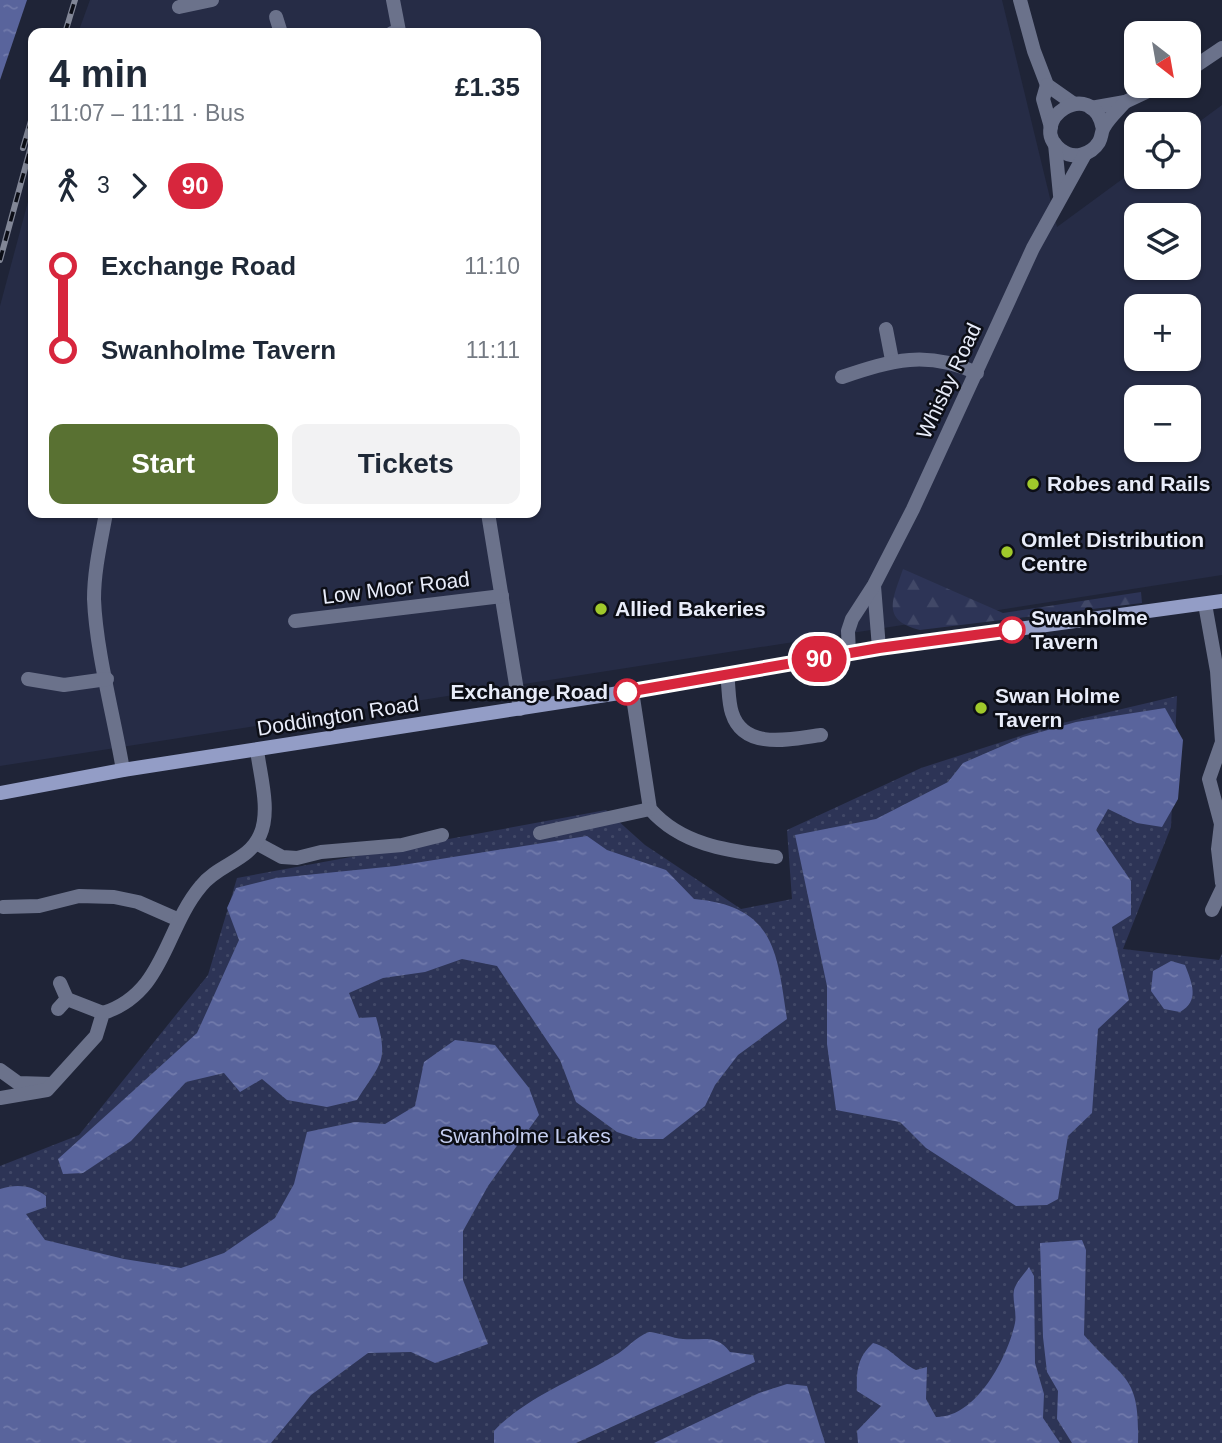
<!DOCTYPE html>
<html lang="en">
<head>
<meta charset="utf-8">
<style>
	:root { --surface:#fff; --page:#f2f2f3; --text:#1f2937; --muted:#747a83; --accent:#597132 }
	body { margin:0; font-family:Helvetica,sans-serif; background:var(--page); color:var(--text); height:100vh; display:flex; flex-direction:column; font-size:26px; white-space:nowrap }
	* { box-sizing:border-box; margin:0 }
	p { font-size:23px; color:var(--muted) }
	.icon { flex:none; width:38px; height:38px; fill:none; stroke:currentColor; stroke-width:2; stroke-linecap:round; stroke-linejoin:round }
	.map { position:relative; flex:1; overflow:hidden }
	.panel { position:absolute; left:28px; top:28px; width:513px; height:490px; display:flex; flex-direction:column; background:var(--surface); border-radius:14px; box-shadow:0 2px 5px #0004 }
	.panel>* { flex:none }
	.badge { padding:0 14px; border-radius:23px; font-size:24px; line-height:46px }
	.needle { width:46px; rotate:149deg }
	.fabs { position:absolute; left:1124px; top:21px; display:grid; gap:14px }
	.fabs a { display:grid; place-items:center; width:77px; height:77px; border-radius:14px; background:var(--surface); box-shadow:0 2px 5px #0004; font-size:35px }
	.map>.badge { position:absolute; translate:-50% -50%; box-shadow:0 0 0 4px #fff }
	.legs { display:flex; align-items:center; gap:10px; height:77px; padding:0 21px; font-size:23px }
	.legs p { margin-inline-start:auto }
	.headline { display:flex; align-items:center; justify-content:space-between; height:119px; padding:0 21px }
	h1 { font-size:38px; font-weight:600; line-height:52px }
	.action { display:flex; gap:14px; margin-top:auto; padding:14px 21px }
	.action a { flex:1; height:80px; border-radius:14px; background:var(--accent); color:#fff; font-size:28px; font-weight:600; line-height:80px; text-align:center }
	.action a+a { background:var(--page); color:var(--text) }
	ul { padding:0 21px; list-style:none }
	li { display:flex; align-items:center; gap:24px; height:84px; font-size:26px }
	li i { display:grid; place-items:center; width:10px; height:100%; margin:0 9px; background:currentColor }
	li i::after { content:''; width:18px; height:18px; margin:-9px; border:5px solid; border-radius:50%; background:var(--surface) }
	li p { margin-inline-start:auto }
	li:first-child i { background:linear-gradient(#0000 50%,currentColor 0) }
	li:last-child i { background:linear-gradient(currentColor 50%,#0000 0) }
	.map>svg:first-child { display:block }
	.built { fill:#262c46; fill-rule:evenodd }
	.grass { fill:url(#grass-dots) }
	.forest { fill:url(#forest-firs) }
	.water { fill:url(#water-ripples) }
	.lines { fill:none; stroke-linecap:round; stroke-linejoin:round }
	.minor { stroke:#6b728b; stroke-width:14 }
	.tertiary { stroke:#6b728b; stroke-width:14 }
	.secondary { stroke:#939dc6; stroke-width:14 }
	.rail-casing { stroke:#818696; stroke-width:6 }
	.rail { stroke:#0c0e16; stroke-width:3.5; stroke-dasharray:10; stroke-linecap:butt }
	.line-1-casing { stroke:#fff; stroke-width:16 }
	.line-1 { stroke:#d7263d; stroke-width:10 }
	.poi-dot { fill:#a0c92b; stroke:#0c0e16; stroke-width:2.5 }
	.stop-1-dot { fill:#fff; stroke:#d7263d; stroke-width:3.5 }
	.labels { text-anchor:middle; stroke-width:5; stroke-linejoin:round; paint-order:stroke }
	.street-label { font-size:21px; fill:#e8ecf9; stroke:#0c0e16 }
	.poi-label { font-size:21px; font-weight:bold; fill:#e8ecf9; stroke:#0c0e16; text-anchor:start }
	.stop-label { font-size:21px; font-weight:bold; fill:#e8ecf9; stroke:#0c0e16; text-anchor:start }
	.park-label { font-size:21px; fill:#c6cff1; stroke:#0c0e16 }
</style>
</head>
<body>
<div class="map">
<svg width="1222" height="1443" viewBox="0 0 1222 1443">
	<defs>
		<pattern id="grass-dots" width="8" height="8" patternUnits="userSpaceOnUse" patternTransform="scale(1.75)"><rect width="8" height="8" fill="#2d3456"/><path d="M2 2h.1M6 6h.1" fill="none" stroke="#414867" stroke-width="1.8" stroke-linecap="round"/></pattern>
		<pattern id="forest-firs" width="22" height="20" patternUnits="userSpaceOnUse" patternTransform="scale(1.75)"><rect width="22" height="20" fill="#2d3456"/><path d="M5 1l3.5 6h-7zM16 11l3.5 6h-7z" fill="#414867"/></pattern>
		<pattern id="water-ripples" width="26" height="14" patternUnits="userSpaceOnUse" patternTransform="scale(1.75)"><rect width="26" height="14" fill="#59649c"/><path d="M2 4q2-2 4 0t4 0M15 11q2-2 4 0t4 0" fill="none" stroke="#717aab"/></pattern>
	</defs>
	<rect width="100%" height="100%" fill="#1f2437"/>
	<path class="built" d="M90,0H1002L1057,227L1136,169V177H1188V130L1222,105V575L0,766V306L33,183V513H536V33H78ZM1136,215H1188V268H1136ZM1136,306H1188V359H1136ZM1136,397H1188V450H1136Z"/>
	<polygon class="grass" points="1177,696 1171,827 1123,949 1219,960 1222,954 1222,1443 0,1443 0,1166 79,1135 208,975 237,878 606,810 645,845 741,909 792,899 787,830 921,768 1054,725"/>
	<path class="forest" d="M903,569L1003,613L1141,592L1142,603L920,630C880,620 893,599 903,569Z"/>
	<g class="water">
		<polygon points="0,0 27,0 0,80"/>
		<polygon points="1165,708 1183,740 1178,799 1162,827 1137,823 1108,809 1096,830 1131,881 1131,915 1112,927 1129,1000 1098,1029 1092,1113 1068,1136 1058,1199 1047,1205 1016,1206 926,1148 900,1122 836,1110 827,1044 827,986 795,835 876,819 948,782 963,763 1023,737 1076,722"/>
		<path d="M587,836L607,850L666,870L694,899C775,906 777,952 787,1019L738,1055L715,1085L705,1106L663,1139H638L617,1132L576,1102L560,1060L497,966L462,959L425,972L383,978L349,993L359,1018L376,1017C389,1062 381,1062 357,1100L327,1107L287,1100L262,1079L240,1092L224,1073L186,1082L131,1141L83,1173L63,1174L58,1159L197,1033L239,940L227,908L236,888L276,878L396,866Z"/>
		<path d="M1171,961L1185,965C1192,983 1200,1001 1180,1012L1164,1009L1151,991L1153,971Z"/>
		<path d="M455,1040L495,1045L529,1088L539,1115L488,1186L463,1231V1280L488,1344L435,1363L411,1352L368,1353L311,1395L271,1443H0V1189C17,1184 31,1185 46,1196V1207L26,1214L45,1240L124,1259L181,1268L224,1253L275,1218L294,1184L307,1132L355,1122L385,1124L415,1106L424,1062Z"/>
		<path d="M1082,1240L1086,1250L1084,1335C1124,1381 1140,1374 1138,1443H1072L1057,1419L1058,1391L1047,1372L1043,1337L1040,1243Z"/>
		<path d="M1029,1267L1034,1276L1035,1363L1044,1394L1043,1418L1060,1443H858L857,1431L881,1406L857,1391C856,1370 858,1357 873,1343C892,1348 899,1362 916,1370L927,1367L926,1399L936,1417C976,1418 1008,1357 1015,1323C1017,1312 1012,1300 1014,1290C1016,1282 1025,1273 1029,1267Z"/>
		<path d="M649,1332C661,1333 672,1338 683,1339C702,1341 716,1333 730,1352L753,1355L755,1362L576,1443H494V1431C525,1398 574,1380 614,1356C627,1349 635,1337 649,1332Z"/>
		<polygon points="787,1384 807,1386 825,1443 654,1443 759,1393"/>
	</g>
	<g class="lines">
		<g class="minor">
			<polyline points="179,7 212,0"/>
			<polyline points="276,17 281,33"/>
			<polyline points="392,33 399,31 393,0"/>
			<polyline points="886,329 892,360"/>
			<path d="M842,377C892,360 927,350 977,373"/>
			<path d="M106,513C101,541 94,570 94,599C96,651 114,717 123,770"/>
			<polyline points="488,513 520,709"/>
			<polyline points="1205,604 1217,671 1222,742 1209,779 1221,824 1218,849 1222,883"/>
			<polyline points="295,621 502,596"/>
			<path d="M727,674C729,686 728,701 732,713C744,751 791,739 821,735"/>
			<polyline points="28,679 64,685 107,679"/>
			<path d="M632,691L650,809C682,846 730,851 776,857"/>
			<polyline points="540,833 650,809"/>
			<polyline points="256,843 282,857 297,858 321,852 402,845 442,835"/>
			<polyline points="3,907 39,906 79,896 114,897 138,902 179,920"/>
			<polyline points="1212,910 1222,889"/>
			<polyline points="67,999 103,1013"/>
			<polyline points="58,1009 67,999 60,983"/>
			<polyline points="0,1070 18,1083 51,1084"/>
			<path d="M0,1098L47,1090L96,1036L103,1013C165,993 164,930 201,886C218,864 249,861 260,835C271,811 260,775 257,750"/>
		</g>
		<g class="tertiary">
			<polyline points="1020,0 1034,51 1047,85 1074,104"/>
			<polyline points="1188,71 1222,48"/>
			<polyline points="1047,85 1043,99 1051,127"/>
			<polyline points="1091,108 1125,102 1159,86"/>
			<path d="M1103,129C1093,74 1024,122 1061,150C1073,160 1091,155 1099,142C1102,137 1101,132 1104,127C1109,118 1118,110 1125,102"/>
			<polyline points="1055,144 1060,195"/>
			<polyline points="874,586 879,648"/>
			<polyline points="849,654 848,631 852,619 874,585 913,509 1033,248 1085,154"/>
		</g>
		<polyline class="secondary" points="0,793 123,770 632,691 879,648 1222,601"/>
		<g class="rail-casing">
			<g id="rail">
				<polyline points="65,33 75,0"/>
				<polyline points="23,148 33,114"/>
				<polyline points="0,260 33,139"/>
			</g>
		</g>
		<use href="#rail" class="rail"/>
	</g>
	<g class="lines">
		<g class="line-1-casing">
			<polyline id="line-1" points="627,692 879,648 1012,630"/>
		</g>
		<use href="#line-1" class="line-1"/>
	</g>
	<g class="poi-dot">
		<circle cx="1033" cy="484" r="7"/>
		<circle cx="1007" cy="552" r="7"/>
		<circle cx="601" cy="609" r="7"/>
		<circle cx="981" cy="708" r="7"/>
	</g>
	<g class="stop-1-dot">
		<circle cx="1012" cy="630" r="12"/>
		<circle cx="627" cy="692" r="12"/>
	</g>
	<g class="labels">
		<g class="street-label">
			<text transform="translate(949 381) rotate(-65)" y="7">Whisby Road</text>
			<text transform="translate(396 588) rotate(-7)" y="7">Low Moor Road</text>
			<text transform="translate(338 716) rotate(-9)" y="7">Doddington Road</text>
		</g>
		<g class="poi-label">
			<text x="1047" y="491">Robes and Rails</text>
			<text x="1021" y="547">Omlet Distribution<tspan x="1021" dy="24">Centre</tspan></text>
			<text x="615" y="616">Allied Bakeries</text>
			<text x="995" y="703">Swan Holme<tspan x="995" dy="24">Tavern</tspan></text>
		</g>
		<g class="stop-label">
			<text x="1031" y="625">Swanholme<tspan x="1031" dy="24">Tavern</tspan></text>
			<text x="608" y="699" text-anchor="end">Exchange Road</text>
		</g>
		<g class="park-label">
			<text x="525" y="1143">Swanholme Lakes</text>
		</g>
	</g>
</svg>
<div class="fabs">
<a><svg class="needle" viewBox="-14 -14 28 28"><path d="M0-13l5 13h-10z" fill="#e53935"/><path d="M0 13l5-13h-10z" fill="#747a83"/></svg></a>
<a><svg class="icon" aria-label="locate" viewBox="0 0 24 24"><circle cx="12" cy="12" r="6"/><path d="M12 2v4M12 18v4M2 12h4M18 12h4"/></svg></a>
<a><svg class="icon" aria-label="layers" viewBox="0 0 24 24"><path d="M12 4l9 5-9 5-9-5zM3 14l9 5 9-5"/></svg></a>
<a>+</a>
<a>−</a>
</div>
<b class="badge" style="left:819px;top:659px;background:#d7263d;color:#fff">90</b>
<section class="panel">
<div class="headline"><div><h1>4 min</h1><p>11:07 – 11:11 · Bus</p></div><b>£1.35</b></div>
<div class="legs"><svg class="icon" aria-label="walk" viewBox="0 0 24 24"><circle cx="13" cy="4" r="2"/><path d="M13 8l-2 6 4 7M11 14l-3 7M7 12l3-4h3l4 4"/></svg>3<svg class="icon" aria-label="forward" viewBox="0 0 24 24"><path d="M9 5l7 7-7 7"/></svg><b class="badge" style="background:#d7263d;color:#fff">90</b></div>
<ul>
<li><i style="color:#d7263d"></i><b>Exchange Road</b><p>11:10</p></li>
<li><i style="color:#d7263d"></i><b>Swanholme Tavern</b><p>11:11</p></li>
</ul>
<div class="action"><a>Start</a><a>Tickets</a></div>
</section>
</div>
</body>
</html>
